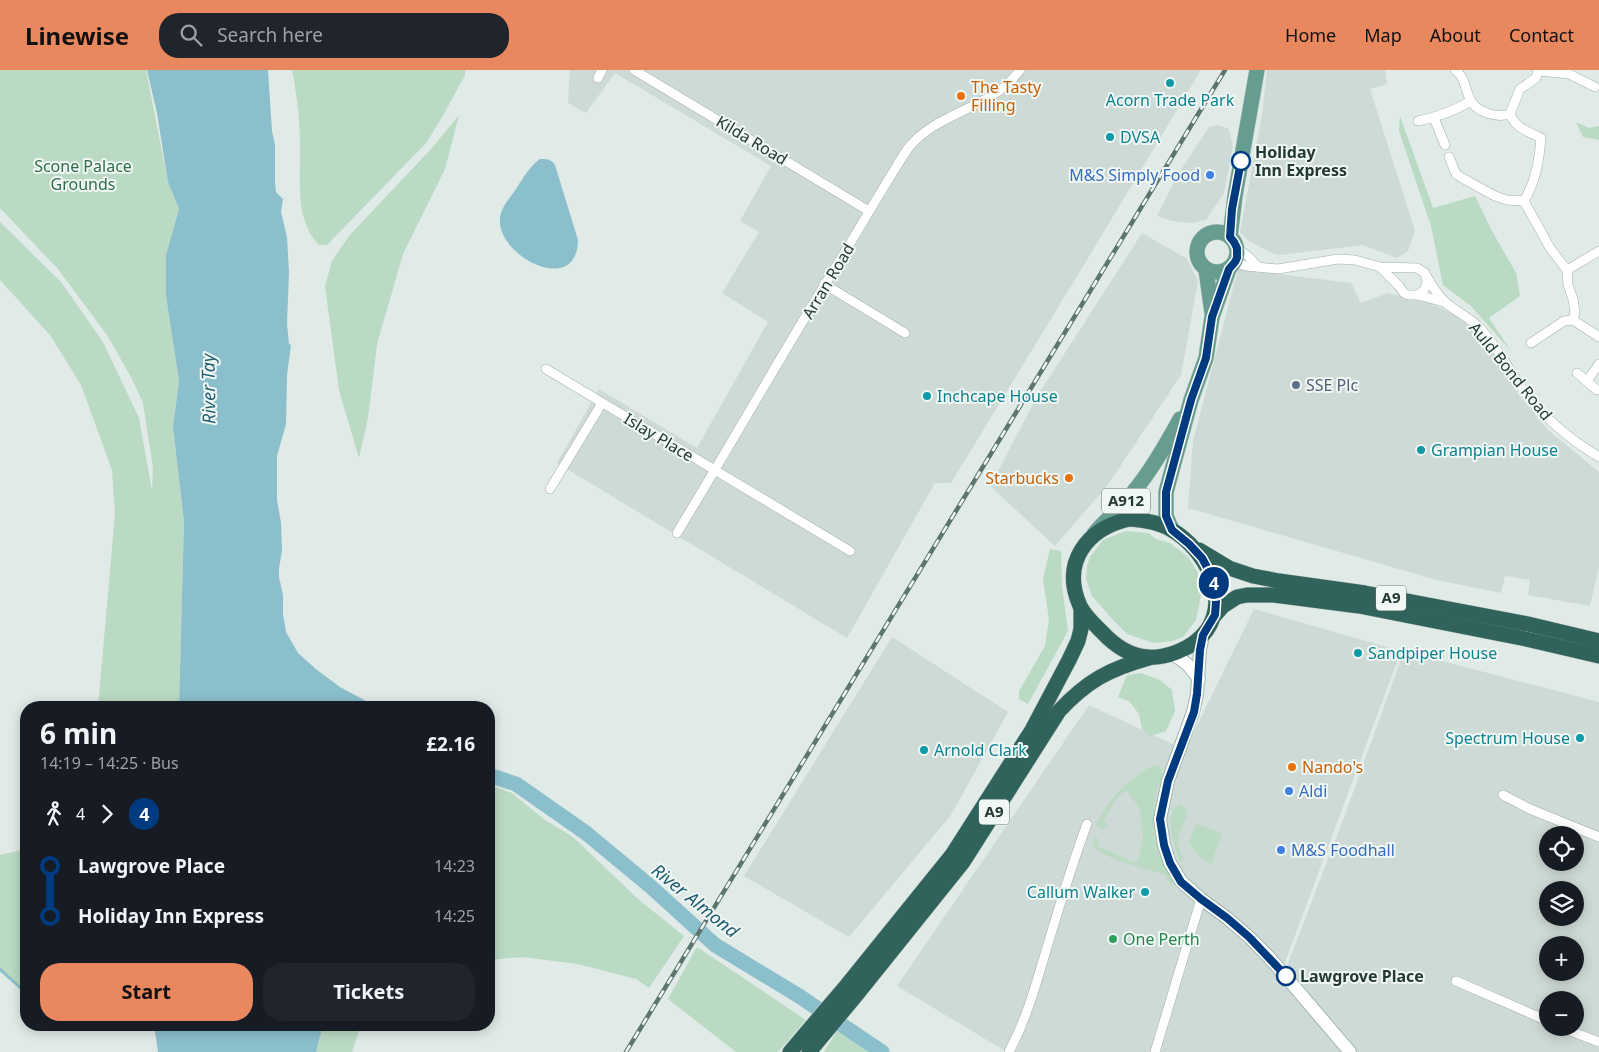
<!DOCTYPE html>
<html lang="en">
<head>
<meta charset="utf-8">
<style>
	:root { --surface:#171b24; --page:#20242c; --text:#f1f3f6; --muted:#9ea1a6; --accent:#e9875f }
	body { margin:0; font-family:"Noto Sans",sans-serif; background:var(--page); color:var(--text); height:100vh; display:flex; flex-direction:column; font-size:19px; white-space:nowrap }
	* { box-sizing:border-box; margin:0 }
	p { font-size:16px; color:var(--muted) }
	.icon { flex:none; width:28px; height:28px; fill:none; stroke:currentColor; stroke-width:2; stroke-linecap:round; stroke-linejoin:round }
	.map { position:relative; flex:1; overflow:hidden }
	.side { position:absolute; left:20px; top:631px; width:475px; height:330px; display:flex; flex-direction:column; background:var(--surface); border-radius:20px; box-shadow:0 2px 12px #0003 }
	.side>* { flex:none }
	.badge { padding:0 10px; border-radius:16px; font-size:18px; line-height:32px }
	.controls { position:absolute; left:1539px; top:756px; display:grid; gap:10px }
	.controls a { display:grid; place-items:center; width:45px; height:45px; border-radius:50%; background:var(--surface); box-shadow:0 2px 12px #0003; font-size:25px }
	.map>.badge { position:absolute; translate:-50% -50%; box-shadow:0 0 0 2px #fff }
	.legs { display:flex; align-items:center; gap:8px; height:55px; padding:0 20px; font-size:16px }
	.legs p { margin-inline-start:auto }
	.summary { display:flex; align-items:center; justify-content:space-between; height:85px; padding:0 20px }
	h1 { font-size:28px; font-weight:700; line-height:38px }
	.cta { display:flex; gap:10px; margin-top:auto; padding:10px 20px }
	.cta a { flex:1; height:58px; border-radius:20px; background:var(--accent); color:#111; font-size:20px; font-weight:700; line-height:58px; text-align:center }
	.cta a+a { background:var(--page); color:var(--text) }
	ul { padding:0 20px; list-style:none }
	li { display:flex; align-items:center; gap:18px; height:50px; font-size:19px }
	li i { display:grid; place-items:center; width:8px; height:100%; margin:0 6px; background:currentColor }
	li i::after { content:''; width:12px; height:12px; margin:-6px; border:4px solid; border-radius:50%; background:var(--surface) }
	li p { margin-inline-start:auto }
	li:first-child i { background:linear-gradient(#0000 50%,currentColor 0) }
	li:last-child i { background:linear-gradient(currentColor 50%,#0000 0) }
	header { display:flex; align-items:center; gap:30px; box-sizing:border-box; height:70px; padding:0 25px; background:var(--accent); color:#111 }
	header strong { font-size:24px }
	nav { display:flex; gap:28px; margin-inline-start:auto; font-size:18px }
	.search { width:350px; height:45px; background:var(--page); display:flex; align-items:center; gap:12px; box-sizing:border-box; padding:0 18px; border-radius:20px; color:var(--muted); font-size:19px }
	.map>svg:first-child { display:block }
	.built { fill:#cedad5; fill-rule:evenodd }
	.green { fill:#badac4 }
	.water { fill:#8bbfcc }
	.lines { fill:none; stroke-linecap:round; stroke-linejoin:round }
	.stream { stroke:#8bbfcc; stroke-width:2.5 }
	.river { stroke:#8bbfcc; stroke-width:15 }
	.street-casing { stroke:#a3b1ad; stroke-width:10 }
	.secondary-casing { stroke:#a0b5ae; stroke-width:14 }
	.primary-casing { stroke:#bdc4c2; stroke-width:16 }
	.highway-casing { stroke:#bdc4c2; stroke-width:16 }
	.street { stroke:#fff; stroke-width:9 }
	.secondary { stroke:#fff; stroke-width:12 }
	.primary { stroke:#679d91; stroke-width:15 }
	.highway { stroke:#30635b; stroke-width:15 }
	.rail-casing { stroke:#5c756f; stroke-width:4.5 }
	.rail { stroke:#f0f7f4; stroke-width:2.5; stroke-dasharray:8; stroke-linecap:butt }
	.line-1-casing { stroke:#fff; stroke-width:11 }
	.line-1 { stroke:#003b80; stroke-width:8 }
	.culture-dot { fill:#0f9aa8; stroke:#f0f7f4; stroke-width:2 }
	.food-dot { fill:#e8710a; stroke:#f0f7f4; stroke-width:2 }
	.stop-1-dot { fill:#fff; stroke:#003b80; stroke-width:2.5 }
	.shop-dot { fill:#3f7fe0; stroke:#f0f7f4; stroke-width:2 }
	.service-dot { fill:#5c6f8a; stroke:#f0f7f4; stroke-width:2 }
	.leisure-dot { fill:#2e9e5b; stroke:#f0f7f4; stroke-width:2 }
	.labels { text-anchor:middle; stroke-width:4; stroke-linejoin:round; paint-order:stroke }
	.shield { fill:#f0f7f4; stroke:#60726e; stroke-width:1 }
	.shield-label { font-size:15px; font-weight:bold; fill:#223934 }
	.food-label { font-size:16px; fill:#c56008; stroke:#f0f7f4; text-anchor:start }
	.culture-label { font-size:16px; fill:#0d838f; stroke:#f0f7f4; text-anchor:start }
	.street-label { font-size:16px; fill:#223934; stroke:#f0f7f4 }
	.stop-label { font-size:16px; font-weight:bold; fill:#223934; stroke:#f0f7f4; text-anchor:start }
	.park-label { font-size:16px; fill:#2f6d4a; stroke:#f0f7f4 }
	.shop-label { font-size:16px; fill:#366cbe; stroke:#f0f7f4; text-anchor:start }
	.service-label { font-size:16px; fill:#4e5e75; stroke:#f0f7f4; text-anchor:start }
	.leisure-label { font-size:16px; fill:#27864d; stroke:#f0f7f4; text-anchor:start }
	.water-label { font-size:18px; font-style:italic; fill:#205f71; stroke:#f0f7f4 }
</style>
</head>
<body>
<header>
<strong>Linewise</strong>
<div class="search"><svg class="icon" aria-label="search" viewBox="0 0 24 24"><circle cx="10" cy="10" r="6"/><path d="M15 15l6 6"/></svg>Search here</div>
<nav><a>Home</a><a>Map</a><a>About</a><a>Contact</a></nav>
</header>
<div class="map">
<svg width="1599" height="982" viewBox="0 0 1599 982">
	<rect width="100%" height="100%" fill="#e0eae6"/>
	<g class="built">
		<polygon points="570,0 1201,0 1079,203 951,413 935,413 847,568 557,393 599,319 697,378 768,252 722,223 759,162 740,151 771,96 615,3 586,43 568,33"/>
		<polygon points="1267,0 1385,0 1387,14 1370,19 1415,161 1408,181 1397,188 1363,175 1280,185 1274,184 1249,171 1240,162 1262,45"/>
		<polygon points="1218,55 1229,59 1233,76 1224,123 1206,150 1192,153 1172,151 1157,146 1177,106 1209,57"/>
		<polygon points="1142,163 1187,189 1198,211 1181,305 1107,416 1055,476 990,416 1038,325"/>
		<polygon points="1238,199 1351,213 1361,233 1388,223 1427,232 1455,244 1487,273 1518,324 1548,360 1599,402 1599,496 1590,536 1528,525 1530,510 1505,506 1501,523 1437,510 1188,438 1193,371"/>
		<path d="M1254,539L1401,581L1277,914H1280L1346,742L1404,581L1599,632V982H1007L897,916L1089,635L1185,680ZM1548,765H1575V792H1548ZM1548,820H1575V848H1548ZM1548,875H1575V902H1548ZM1548,930H1575V958H1548Z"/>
		<polygon points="892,567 1008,642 951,745 849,867 744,806"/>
	</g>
	<g class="green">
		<polygon points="0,0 146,0 168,112 179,139 166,185 166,226 179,311 173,357 184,452 179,637 98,637 115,444 112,400 81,315 50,265 0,210 0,152 61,212 103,272 139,348 152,421 153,398 143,333 131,307 107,265 58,199 0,138"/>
		<path d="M292,0H465V5L445,42L427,72L327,175H319C294,149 301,110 300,76C300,51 297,25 292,0Z"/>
		<polygon points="459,45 445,99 403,184 377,274 368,348 359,388 339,320 325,216 332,191 349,166 432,78"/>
		<polygon points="1400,46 1433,138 1475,126 1492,161 1516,203 1520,226 1489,248 1511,281 1471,236 1443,215 1431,156 1399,61"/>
		<polygon points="1576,52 1589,58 1599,56 1599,70 1583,67"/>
		<polygon points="1126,461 1148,463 1156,469 1170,473 1188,487 1198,503 1202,520 1196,550 1183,567 1172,571 1154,573 1127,564 1113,550 1092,526 1086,509 1087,496 1090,487 1103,470"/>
		<polygon points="1050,479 1061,481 1062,516 1068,561 1028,634 1019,629 1019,621 1045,576 1049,549 1043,509"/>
		<polygon points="1141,603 1160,610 1172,620 1175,641 1166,661 1150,666 1142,659 1139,644 1129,631 1118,627 1127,605"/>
		<path d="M1154,695L1158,696L1162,699C1163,709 1157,717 1156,726C1150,762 1155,782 1175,812L1171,815L1165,805C1149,799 1108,790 1098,780C1093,776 1093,771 1094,766L1098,769V776L1131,791L1137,792L1143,770L1140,740L1127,720C1115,726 1110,740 1104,751L1108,755L1103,759L1096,755C1109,729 1128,708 1154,695Z"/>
		<polygon points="489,715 512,723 545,750 573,767 638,829 684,866 649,918 636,909 578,894 522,887 489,890"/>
		<path d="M1180,734L1185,737L1188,743C1181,760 1173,771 1184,789L1180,793C1175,776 1166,755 1174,738Z"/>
		<polygon points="1196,754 1222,763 1211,795 1196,783 1189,772"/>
		<polygon points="26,779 26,924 0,902 0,785"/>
		<polygon points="697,877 806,950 778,982 736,982 668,929"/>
		<polygon points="323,955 361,955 352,982 316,982"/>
		<polygon points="837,961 872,982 824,982"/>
	</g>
	<g class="water">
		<polygon points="147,0 268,0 272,61 275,75 275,112 276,122 283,129 281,142 287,167 289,202 287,254 289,274 291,275 287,305 286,354 277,386 277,430 281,453 282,481 279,498 279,507 283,525 283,544 286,562 298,583 317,600 340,617 377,637 179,637 184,452 173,357 179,311 166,226 166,185 179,139 168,112 157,43"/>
		<path d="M540,89C547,89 551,89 555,95L578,170C577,228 496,186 500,148C501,137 510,128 516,119C523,108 530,96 540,89Z"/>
		<polygon points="154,955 323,955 316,982 158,982"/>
	</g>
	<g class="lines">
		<polyline class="stream" points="0,899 26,923"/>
		<polyline class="river" points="489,705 516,714 586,763 650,816 715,875 799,926 882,982"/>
		<g class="street-casing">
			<g id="street">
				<polyline points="634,0 869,141"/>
				<path d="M1455,0C1467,9 1464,19 1471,31C1478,43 1497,48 1510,44"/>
				<path d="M1538,0L1536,8L1520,19L1510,44C1516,59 1528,61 1541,68C1539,91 1536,111 1524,131L1550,178L1567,200L1568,215L1573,229L1575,242L1573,250L1599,267"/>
				<polyline points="1539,1 1569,4 1595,17"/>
				<polyline points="598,8 602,0"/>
				<polyline points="1434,48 1445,75"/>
				<path d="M1418,51C1438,47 1454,41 1471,31"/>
				<polyline points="1449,87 1456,104 1462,108 1495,126 1507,130 1524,131"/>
				<polyline points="1237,178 1249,187 1258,197"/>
				<polyline points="1235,192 1246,196 1278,199 1338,189 1355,190 1380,197 1417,198 1425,203 1427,211 1426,216 1424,220 1418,225 1408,225 1404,223 1399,216 1380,197"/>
				<polyline points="1567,200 1599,181"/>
				<path d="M1427,207C1432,216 1437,225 1445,232C1456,242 1471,248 1481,259C1499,279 1511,304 1527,325C1547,351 1571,370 1599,387"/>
				<polyline points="824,214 905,263"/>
				<polyline points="1418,225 1444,232"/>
				<polyline points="1531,273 1564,251 1573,250"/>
				<polyline points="546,299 850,481"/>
				<polyline points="1577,303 1597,320"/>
				<polyline points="1587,311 1599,294"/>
				<polyline points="550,419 602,333"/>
				<path d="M677,463C732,373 784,280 840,190C856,164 871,138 887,112C894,101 901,88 909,77C939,41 992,39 1020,0"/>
				<polyline points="1503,725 1530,739 1599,767"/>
				<polyline points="1456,911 1548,951"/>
				<polyline points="1563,958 1599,972"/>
				<path d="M1009,982C1027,948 1037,911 1048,874C1060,834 1072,794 1087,754"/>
				<polyline points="1155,982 1201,829"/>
			</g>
		</g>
		<g class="secondary-casing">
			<g id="secondary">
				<polyline points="1203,565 1200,580 1197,624 1193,642 1168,711 1160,749 1164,775 1170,793 1181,811 1201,829 1227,848 1249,867 1270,888 1350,982"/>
				<polyline points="1173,584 1187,594 1199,609"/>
			</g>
		</g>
		<g class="primary-casing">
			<g id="primary">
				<circle cx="1217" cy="182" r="20"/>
				<polyline points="1230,167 1235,126 1257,0"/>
				<polyline points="1206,200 1212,243"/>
				<polyline points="1172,460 1166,446 1166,422 1191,330 1206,288 1212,247 1229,199"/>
				<path d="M1094,464C1103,452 1115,444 1124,433C1147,408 1164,378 1180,349"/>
			</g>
		</g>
		<g class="highway-casing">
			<g id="highway">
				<path d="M1129,449C1144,450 1159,452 1172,460C1204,479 1230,525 1207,560C1199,571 1190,577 1177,582C1169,585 1157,588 1148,587C1130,586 1114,575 1102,562C1095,555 1085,546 1080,536C1061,493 1086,459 1129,449Z"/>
				<polyline points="1199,480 1229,498 1253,506 1279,511 1365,523 1528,554 1599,571"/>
				<polyline points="1215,545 1223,536 1237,527 1247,525 1274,525 1359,536 1526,569 1599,586"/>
				<polyline points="790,982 847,915 952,785 1032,660 1069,590 1078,571 1081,559 1081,538"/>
				<path d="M809,982L858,923L963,792L1059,641C1087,611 1109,599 1149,588"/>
			</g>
		</g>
		<use href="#street" class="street"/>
		<use href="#secondary" class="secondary"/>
		<use href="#primary" class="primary"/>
		<use href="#highway" class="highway"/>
		<g class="rail-casing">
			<polyline id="rail" points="626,982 1225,0"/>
		</g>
		<use href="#rail" class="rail"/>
	</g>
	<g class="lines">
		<g class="line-1-casing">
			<polyline id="line-1" points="1241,91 1232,139 1230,167 1234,172 1237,178 1237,188 1235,192 1229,199 1212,247 1206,288 1191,330 1166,422 1166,446 1172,460 1189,474 1202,488 1208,499 1213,510 1216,532 1215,545 1203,565 1200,580 1197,624 1194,642 1168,711 1160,749 1164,775 1170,793 1181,812 1201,829 1227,848 1249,867 1286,906"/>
		</g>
		<use href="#line-1" class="line-1"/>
	</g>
	<g class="culture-dot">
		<circle cx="1170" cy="13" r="5"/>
		<circle cx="1110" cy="67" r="5"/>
		<circle cx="927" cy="326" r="5"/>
		<circle cx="1421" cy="380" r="5"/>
		<circle cx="1358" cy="583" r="5"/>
		<circle cx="1580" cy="668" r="5"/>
		<circle cx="924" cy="680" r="5"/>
		<circle cx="1145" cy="822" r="5"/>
	</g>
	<g class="food-dot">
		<circle cx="961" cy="26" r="5"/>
		<circle cx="1069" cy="408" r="5"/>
		<circle cx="1292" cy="697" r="5"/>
	</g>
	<g class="stop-1-dot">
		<circle cx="1241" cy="91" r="9"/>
		<circle cx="1286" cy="906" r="9"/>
	</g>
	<g class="shop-dot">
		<circle cx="1210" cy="105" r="5"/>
		<circle cx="1289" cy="721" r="5"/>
		<circle cx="1281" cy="780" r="5"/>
	</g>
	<circle class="service-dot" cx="1296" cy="315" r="5"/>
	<circle class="leisure-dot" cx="1113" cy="869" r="5"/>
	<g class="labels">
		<g class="shield">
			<rect x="1102" y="418.5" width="48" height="25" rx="4"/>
			<rect x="1376" y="515.5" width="30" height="25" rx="4"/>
			<rect x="979" y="729.5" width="30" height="25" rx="4"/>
		</g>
		<g class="shield-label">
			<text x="1126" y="436">A912</text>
			<text x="1391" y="533">A9</text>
			<text x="994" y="747">A9</text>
		</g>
		<g class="food-label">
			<text x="971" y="23">The Tasty<tspan x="971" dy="18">Filling</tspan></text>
			<text x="1059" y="414" text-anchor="end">Starbucks</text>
			<text x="1302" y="703">Nando's</text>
		</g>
		<g class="culture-label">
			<text x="1170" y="36" text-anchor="middle">Acorn Trade Park</text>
			<text x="1120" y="73">DVSA</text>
			<text x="937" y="332">Inchcape House</text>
			<text x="1431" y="386">Grampian House</text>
			<text x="1368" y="589">Sandpiper House</text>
			<text x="1570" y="674" text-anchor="end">Spectrum House</text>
			<text x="934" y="686">Arnold Clark</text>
			<text x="1135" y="828" text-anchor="end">Callum Walker</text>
		</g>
		<g class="street-label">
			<text transform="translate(752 70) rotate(31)" y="6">Kilda Road</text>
			<text transform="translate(828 211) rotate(-59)" y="6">Arran Road</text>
			<text transform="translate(1511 301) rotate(51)" y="6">Auld Bond Road</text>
			<text transform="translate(659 367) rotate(31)" y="6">Islay Place</text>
		</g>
		<g class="stop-label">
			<text x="1255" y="88">Holiday<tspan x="1255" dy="18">Inn Express</tspan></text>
			<text x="1300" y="912">Lawgrove Place</text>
		</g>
		<g class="park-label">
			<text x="83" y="102">Scone Palace<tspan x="83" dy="18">Grounds</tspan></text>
		</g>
		<g class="shop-label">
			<text x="1200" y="111" text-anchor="end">M&amp;S Simply Food</text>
			<text x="1299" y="727">Aldi</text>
			<text x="1291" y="786">M&amp;S Foodhall</text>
		</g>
		<g class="service-label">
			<text x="1306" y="321">SSE Plc</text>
		</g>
		<g class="leisure-label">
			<text x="1123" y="875">One Perth</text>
		</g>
		<g class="water-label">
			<text transform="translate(209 319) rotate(-91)" y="6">River Tay</text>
			<text transform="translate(695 831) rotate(39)" y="6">River Almond</text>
		</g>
	</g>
</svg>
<div class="controls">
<a><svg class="icon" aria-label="locate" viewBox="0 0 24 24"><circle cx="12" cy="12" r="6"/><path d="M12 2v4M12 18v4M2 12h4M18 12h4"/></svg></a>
<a><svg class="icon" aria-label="layers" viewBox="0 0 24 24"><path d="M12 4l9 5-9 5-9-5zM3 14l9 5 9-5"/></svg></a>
<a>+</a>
<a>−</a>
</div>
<b class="badge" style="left:1214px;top:513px;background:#003b80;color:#fff">4</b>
<section class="side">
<div class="summary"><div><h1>6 min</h1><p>14:19 – 14:25 · Bus</p></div><b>£2.16</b></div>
<div class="legs"><svg class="icon" aria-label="walk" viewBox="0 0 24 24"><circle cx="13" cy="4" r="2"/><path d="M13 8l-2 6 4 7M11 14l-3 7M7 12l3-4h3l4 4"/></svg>4<svg class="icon" aria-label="forward" viewBox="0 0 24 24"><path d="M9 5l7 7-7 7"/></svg><b class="badge" style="background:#003b80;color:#fff">4</b></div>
<ul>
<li><i style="color:#003b80"></i><b>Lawgrove Place</b><p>14:23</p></li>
<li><i style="color:#003b80"></i><b>Holiday Inn Express</b><p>14:25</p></li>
</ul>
<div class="cta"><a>Start</a><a>Tickets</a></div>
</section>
</div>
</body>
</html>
